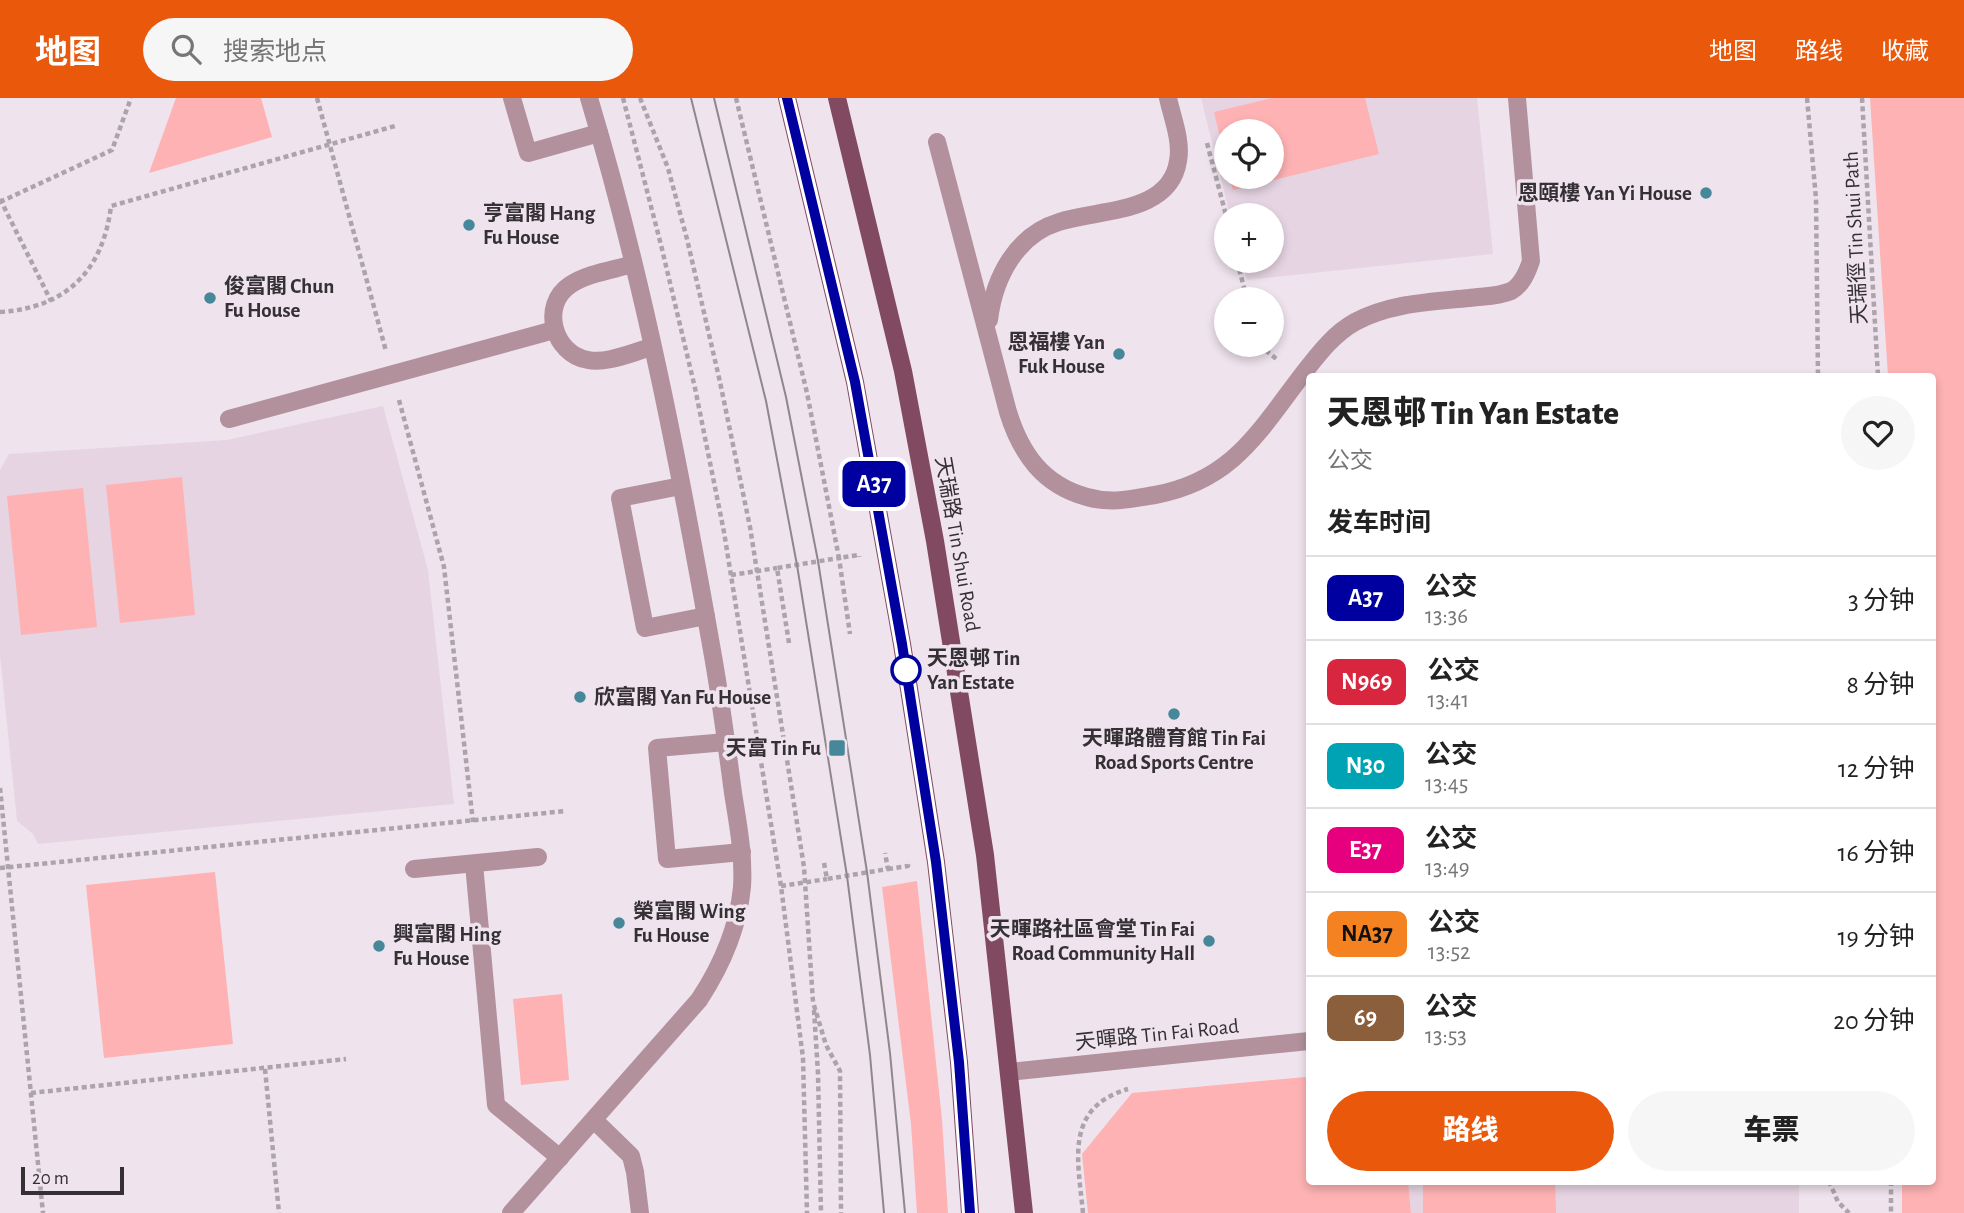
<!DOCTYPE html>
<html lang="zh">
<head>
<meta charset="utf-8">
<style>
	:root { --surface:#fff; --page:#f6f6f6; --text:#222; --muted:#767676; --line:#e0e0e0; --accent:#ea580c }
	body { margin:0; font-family:"Alegreya Sans","Noto Sans SC",sans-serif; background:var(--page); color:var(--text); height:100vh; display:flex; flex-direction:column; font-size:26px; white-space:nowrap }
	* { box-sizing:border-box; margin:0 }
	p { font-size:23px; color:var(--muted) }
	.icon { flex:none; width:38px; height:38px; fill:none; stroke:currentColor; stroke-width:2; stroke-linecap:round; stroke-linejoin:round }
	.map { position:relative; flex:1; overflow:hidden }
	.side { position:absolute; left:1306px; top:275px; width:630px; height:812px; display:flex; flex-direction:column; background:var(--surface); border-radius:7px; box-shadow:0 4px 10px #0003 }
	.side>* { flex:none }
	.badge { padding:0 14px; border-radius:10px; font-size:24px; line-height:46px }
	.buttons { position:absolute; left:1214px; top:21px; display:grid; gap:14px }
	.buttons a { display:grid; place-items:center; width:70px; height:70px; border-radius:50%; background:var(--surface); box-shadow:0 4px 10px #0003; font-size:35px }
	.scale { position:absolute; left:21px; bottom:18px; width:103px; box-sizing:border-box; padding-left:7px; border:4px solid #343034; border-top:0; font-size:19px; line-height:24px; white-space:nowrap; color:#343034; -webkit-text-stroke:5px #efe3ed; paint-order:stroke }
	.map>.badge { position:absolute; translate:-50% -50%; box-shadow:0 0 0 4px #fff }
	h2 { padding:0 21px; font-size:26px; line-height:63px }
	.round { display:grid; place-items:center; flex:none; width:74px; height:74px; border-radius:37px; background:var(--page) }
	.overview { display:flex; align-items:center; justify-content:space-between; height:119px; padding:0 21px }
	h1 { font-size:33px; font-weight:800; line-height:52px }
	.cta { display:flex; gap:14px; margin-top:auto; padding:14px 21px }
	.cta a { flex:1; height:80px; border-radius:42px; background:var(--accent); color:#fff; font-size:28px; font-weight:800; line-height:80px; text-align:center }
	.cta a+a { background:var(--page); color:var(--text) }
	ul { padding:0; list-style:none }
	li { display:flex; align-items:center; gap:21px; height:84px; padding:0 21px; border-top:2px solid var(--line) }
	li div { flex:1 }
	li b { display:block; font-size:26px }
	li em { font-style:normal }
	li .badge { min-width:77px; font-weight:700; text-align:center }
	header { display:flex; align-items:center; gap:42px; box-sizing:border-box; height:98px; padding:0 35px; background:var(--accent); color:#fff }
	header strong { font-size:33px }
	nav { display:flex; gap:38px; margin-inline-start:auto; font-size:24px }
	.search { width:490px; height:63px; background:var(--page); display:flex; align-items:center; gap:18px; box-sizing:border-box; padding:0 24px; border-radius:38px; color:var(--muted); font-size:26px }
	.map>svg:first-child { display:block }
	.built { fill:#e6d4e2; fill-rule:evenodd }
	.green { fill:#feb2b3 }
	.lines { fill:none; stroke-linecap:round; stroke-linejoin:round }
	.path { stroke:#aca3ab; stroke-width:4.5; stroke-dasharray:5 3.5; stroke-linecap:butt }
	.minor { stroke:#b2919d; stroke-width:18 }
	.major { stroke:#824a60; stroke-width:18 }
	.tram { stroke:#8f878e; stroke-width:2 }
	.line-casing { stroke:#fff; stroke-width:16 }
	.line { stroke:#0000a0; stroke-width:10 }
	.poi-dot { fill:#47879a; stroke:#efe3ed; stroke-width:2.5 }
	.stop-dot { fill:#fff; stroke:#0000a0; stroke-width:3.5 }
	.labels { text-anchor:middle; stroke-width:7; stroke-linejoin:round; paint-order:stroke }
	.poi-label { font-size:21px; font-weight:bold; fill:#343034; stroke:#efe3ed; text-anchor:start }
	.street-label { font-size:21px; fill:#343034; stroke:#efe3ed }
	.stop-label { font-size:21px; font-weight:bold; fill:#343034; stroke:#efe3ed; text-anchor:start }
</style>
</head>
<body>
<header>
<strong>地图</strong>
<div class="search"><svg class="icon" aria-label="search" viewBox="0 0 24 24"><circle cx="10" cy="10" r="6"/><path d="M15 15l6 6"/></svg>搜索地点</div>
<nav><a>地图</a><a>路线</a><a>收藏</a></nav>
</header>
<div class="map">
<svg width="1964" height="1115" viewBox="0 0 1964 1115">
	<rect width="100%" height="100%" fill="#efe3ed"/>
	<g class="built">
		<path d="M1201,0H1477L1493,156L1247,182L1242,163H1272V117H1230ZM1227,33H1272V79H1227Z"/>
		<polygon points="383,308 428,472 454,706 38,746 33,736 17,723 0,557 0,372 9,356 227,342"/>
		<polygon points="1408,1083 1799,1083 1799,1115 1411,1115"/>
	</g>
	<g class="green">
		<polygon points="176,0 261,0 272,39 149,75"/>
		<polygon points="1272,0 1365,0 1379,56 1233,92 1229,79 1272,79 1272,33 1227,33 1227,68 1214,14"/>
		<polygon points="1870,0 1964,0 1964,1115 1902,1115 1902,1083 1932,1083 1932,278 1888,278"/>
		<polygon points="182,379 195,517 120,525 106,387"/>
		<polygon points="83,390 97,529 21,537 7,398"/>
		<polygon points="215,774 233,946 104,960 86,787"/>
		<polygon points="917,783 942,1022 948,1115 917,1115 911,1026 882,789"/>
		<polygon points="562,896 569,982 521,987 513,901"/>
		<polygon points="1305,979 1309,980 1309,1083 1408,1083 1411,1115 1088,1115 1082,1056 1132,995"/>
		<polygon points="1423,1083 1555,1083 1556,1115 1423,1115"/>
	</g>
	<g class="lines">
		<g class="path">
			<polyline points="317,0 386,253"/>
			<polyline points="623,0 661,147 695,290 724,434 781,788 803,960 807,1115"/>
			<polyline points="640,0 668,70 687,141 720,284 750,429 804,769 813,904 826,947 840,973 841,1115"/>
			<polyline points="736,0 807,295 839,460 859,457 859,459"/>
			<polyline points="1807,0 1816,101 1818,278"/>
			<polyline points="1862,0 1878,278"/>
			<polyline points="1207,45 1227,121"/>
			<polyline points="0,101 51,203"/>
			<polyline points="0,104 112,52 131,0"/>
			<polyline points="1237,163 1247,201"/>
			<path d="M0,214C66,210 103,173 111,108L395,28"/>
			<polyline points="1259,247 1279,263"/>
			<polyline points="399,302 444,469 473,724"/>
			<polyline points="731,477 777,470"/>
			<polyline points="789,545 777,470 839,460 850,536"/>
			<polyline points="0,690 43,1115"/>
			<polyline points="824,765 827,781 888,771 885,755"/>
			<polyline points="0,770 565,713"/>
			<polyline points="888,771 908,768 908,765"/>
			<polyline points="781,788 827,781"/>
			<polyline points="814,912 818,975 821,1115"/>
			<polyline points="265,971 279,1115"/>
			<polyline points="31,995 346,961"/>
			<polyline points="1829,1083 1838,1104 1849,1115"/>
			<polyline points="1891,1083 1891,1115"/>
			<path d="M1083,1115C1078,1062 1064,1010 1128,991"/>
		</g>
		<g class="minor">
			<polyline points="512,0 528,55 599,35"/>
			<path d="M937,44L1008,314C1021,356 1043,387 1087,399C1111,406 1131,401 1155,397C1235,382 1260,331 1306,272C1320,254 1335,235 1355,224C1390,205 1430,204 1469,200C1482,198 1498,199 1511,193C1522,187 1527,175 1531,163L1517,0"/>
			<path d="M633,166C613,172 588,175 570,187C540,207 553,256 588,262C607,266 633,254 652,249"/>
			<path d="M989,222C994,180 1016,137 1059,124C1099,111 1170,116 1178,63C1182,43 1172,19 1168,0"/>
			<polyline points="229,321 554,232"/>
			<polyline points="681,388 620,400 645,530 706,518"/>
			<polyline points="726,644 657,650 667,761 742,754"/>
			<polyline points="474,766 496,1007 560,1060"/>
			<polyline points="414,771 538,759"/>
			<polyline points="1009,974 1309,943"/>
			<polyline points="594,1022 631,1058 635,1074 640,1115"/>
			<path d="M511,1115L699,902C722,867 738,831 742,789C744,758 738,726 733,695C727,649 721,604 713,558C680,371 644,183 589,0"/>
		</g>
		<g class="major">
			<polyline points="787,0 855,284 902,546 936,764 959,964 970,1115"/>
			<polyline points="837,0 903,273 935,443 985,757 1024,1115"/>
		</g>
		<g class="tram">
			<polyline points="691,0 766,303 797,467 847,778 870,957 884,1115"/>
			<polyline points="714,0 786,299 818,463 867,774 890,955 905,1115"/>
		</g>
	</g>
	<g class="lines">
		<g class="line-casing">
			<polyline id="line" points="787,0 855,284 902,546 936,764 959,964 970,1115"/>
		</g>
		<use href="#line" class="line"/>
	</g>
	<g class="poi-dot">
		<circle cx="1706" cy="95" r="7"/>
		<circle cx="469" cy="127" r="7"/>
		<circle cx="210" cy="200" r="7"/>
		<circle cx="1119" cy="256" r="7"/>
		<circle cx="580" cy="599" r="7"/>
		<circle cx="1174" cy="616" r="7"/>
		<rect x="828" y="641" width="18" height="18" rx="3.5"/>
		<circle cx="619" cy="825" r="7"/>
		<circle cx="1209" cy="843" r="7"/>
		<circle cx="379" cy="848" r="7"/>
	</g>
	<circle class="stop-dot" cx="906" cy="572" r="14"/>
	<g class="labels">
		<g class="poi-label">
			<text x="1692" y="102" text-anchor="end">恩頤樓 Yan Yi House</text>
			<text x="483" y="122">亨富閣 Hang<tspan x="483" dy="24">Fu House</tspan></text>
			<text x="224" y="195">俊富閣 Chun<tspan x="224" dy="24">Fu House</tspan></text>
			<text x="1105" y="251" text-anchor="end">恩福樓 Yan<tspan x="1105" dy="24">Fuk House</tspan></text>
			<text x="594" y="606">欣富閣 Yan Fu House</text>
			<text x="1174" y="647" text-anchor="middle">天暉路體育館 Tin Fai<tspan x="1174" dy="24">Road Sports Centre</tspan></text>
			<text x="821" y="657" text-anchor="end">天富 Tin Fu</text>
			<text x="633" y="820">榮富閣 Wing<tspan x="633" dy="24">Fu House</tspan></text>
			<text x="1195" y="838" text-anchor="end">天暉路社區會堂 Tin Fai<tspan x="1195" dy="24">Road Community Hall</tspan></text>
			<text x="393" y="843">興富閣 Hing<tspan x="393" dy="24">Fu House</tspan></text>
		</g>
		<g class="street-label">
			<text transform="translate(1855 140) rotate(-93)" y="7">天瑞徑 Tin Shui Path</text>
			<text transform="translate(958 446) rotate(80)" y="7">天瑞路 Tin Shui Road</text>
			<text transform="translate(1157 936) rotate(-6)" y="7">天暉路 Tin Fai Road</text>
		</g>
		<g class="stop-label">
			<text x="927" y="567">天恩邨 Tin<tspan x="927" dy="24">Yan Estate</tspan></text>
		</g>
	</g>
</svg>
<div class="buttons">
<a><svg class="icon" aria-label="locate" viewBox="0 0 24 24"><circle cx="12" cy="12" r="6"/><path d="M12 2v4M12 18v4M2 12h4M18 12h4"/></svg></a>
<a>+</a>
<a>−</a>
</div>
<div class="scale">20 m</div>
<b class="badge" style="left:874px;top:386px;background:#0000a0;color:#fff">A37</b>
<section class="side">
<div class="overview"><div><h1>天恩邨 Tin Yan Estate</h1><p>公交</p></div><a class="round"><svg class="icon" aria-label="heart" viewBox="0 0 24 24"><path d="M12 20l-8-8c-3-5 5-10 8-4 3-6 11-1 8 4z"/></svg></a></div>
<h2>发车时间</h2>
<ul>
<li><span class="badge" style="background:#0000a0;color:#fff">A37</span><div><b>公交</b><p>13:36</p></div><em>3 分钟</em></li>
<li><span class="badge" style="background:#d7263d;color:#fff">N969</span><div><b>公交</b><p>13:41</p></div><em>8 分钟</em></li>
<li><span class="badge" style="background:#00a3b4;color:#fff">N30</span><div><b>公交</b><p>13:45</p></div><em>12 分钟</em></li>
<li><span class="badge" style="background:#e6007e;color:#fff">E37</span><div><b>公交</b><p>13:49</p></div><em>16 分钟</em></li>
<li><span class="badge" style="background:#f58220;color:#111">NA37</span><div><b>公交</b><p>13:52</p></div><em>19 分钟</em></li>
<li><span class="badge" style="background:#8b5e3c;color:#fff">69</span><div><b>公交</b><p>13:53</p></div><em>20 分钟</em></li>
</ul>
<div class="cta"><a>路线</a><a>车票</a></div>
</section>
</div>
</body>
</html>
